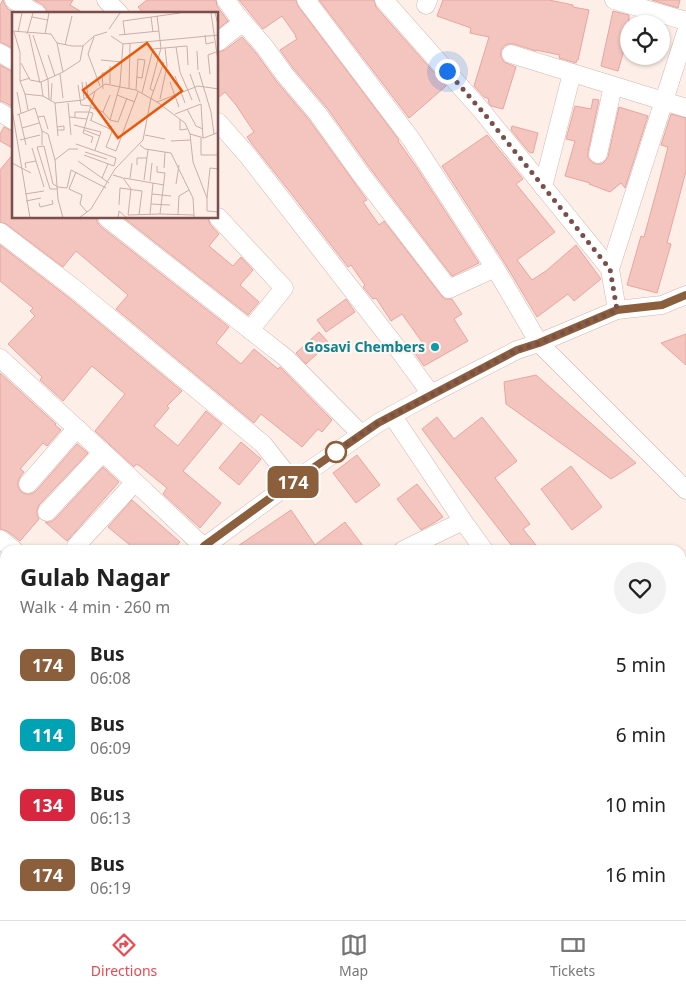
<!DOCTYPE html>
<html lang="en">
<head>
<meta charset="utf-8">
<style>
	:root { --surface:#fff; --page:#f2f2f2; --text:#222; --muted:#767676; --line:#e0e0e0; --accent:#ec4952 }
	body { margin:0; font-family:"Noto Sans",sans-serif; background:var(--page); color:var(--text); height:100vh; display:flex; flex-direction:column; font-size:19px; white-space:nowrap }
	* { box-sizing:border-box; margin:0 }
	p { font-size:16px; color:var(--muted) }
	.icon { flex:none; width:28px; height:28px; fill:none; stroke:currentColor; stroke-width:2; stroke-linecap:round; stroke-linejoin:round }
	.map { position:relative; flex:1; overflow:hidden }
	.drawer { position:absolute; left:0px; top:545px; width:686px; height:375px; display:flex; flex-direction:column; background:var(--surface); border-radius:15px 15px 0 0; box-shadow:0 1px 4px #0004 }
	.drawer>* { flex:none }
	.badge { padding:0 10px; border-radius:8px; font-size:18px; line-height:32px }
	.fabs { position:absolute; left:620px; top:15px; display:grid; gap:10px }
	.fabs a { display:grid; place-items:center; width:50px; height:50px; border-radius:50%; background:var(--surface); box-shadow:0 1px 4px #0004; font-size:25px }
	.you { position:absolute; width:25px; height:25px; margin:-12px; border:4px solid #fff; border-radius:50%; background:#1a73e8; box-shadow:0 0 0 8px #1a73e833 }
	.map>.badge { position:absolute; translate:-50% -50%; box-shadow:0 0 0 2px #fff }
	.round { display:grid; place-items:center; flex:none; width:52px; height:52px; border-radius:26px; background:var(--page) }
	.overview { display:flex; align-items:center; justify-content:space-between; height:85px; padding:0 20px }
	h1 { font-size:24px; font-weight:700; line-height:38px }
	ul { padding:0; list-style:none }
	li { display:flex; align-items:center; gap:15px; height:70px; padding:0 20px }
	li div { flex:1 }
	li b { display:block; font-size:19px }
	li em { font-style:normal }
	li .badge { min-width:55px; font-weight:700; text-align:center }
	.dock { display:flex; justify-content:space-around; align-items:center; height:70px; border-top:1px solid var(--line); background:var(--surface); font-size:14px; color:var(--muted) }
	.dock a { display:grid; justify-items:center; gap:2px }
	.dock .active { color:var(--accent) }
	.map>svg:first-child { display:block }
	.building { fill:#f4c5be; stroke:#e8a59e }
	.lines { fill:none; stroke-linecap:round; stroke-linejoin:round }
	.street-casing { stroke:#d3b5b0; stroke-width:19 }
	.street { stroke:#fff; stroke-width:18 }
	.line-casing { stroke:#fff; stroke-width:11 }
	.line { stroke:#8b5e3c; stroke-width:8 }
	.walk { stroke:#7a4e4a; stroke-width:5; stroke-dasharray:0 9 }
	.culture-dot { fill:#0f9aa8; stroke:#fff5f0; stroke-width:2 }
	.stop-dot { fill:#fff; stroke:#8b5e3c; stroke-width:2.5 }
	.labels { text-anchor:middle; stroke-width:4.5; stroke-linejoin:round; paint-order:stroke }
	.culture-label { font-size:14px; font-weight:bold; fill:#0d838f; stroke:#fff5f0; text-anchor:end }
	.inset-road { fill:none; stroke:#c9afa9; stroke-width:1 }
	.view { fill:#e8590c; fill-opacity:0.15; stroke:#e8590c; stroke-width:2.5 }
	.inset-edge { fill:none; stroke:#7a4e4a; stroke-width:2.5 }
</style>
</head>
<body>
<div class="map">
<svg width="686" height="920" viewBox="0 0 686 920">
	<rect width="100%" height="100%" fill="#fdefe8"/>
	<g class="building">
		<polygon points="3,0 5,5 8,9 16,14 14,14 14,49 5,44 0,42 0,5"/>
		<polygon points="34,0 73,0 70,5 85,14 48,14 46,9 43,5"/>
		<polygon points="147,0 216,0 217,6 228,21 218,29 218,14 144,14 138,7"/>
		<polygon points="239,0 296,0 298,6 399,140 398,141 417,168 479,263 452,276 369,167 327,108 293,68 280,50 297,39 295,36 296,36 282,16 263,29"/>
		<polygon points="319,0 374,0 376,7 446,86 409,118"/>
		<polygon points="443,0 549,0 573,5 573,7 589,10 578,60 577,60 576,63 559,58 560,55 536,50 536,51 514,44 508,44 504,46 501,50 501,57 504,62 516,67 503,109 491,106 488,102 489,99 484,97 474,86 489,37 470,33 471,28 437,16"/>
		<polygon points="652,0 680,0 678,8"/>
		<polygon points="613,11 629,15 629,44 626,43 618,71 601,66"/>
		<polygon points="242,37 256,53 277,82 310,121 367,200 363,202 379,225 384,221 441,295 445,299 452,299 462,314 454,319 468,341 424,366 411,348 422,342 402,314 391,321 376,298 373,299 363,287 365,285 351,265 348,267 290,192 252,144 247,137 254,132 236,105 225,92 218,98 218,52 225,50"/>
		<polygon points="0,65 9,70 14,72 14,108 6,103 0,101"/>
		<polygon points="593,99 599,100 588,152 588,158 591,161 595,164 602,164 605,161 608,157 619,107 648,116 625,188 621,183 610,192 589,184 590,183 565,176 575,141 566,139 575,106 591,109"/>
		<polygon points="671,114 686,118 686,171 667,243 671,244 657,293 627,285 641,236 644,237 659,182 668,147 661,145"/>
		<polygon points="512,126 538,133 533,153 529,152 511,130"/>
		<polygon points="4,127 14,132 14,149 0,141 0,134"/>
		<polygon points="487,135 523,179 516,184 555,232 517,260 532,280 546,271 576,245 601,279 574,301 568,294 537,317 504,262 442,166"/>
		<polygon points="14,153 14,218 97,218 97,222 100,226 229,327 216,343 241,364 254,349 278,369 280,367 332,420 322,432 318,429 302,447 261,414 254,423 116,309 128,295 76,251 63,267 6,224 0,222 0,170"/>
		<polygon points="124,218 208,218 210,224 219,234 209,246 233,266 241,257 253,270 240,285 259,302 248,315"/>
		<polygon points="0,245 68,297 182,391 167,406 169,408 154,426 178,446 206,411 222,424 183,471 221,503 200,528 163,494 167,488 140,466 136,464 134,467 95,431 125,394 92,366 63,401 40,380 42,377 8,344 35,316 30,311 33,308 0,281"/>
		<polygon points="346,299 355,312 326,332 317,320"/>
		<polygon points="319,332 329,343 306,364 296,353"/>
		<polygon points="686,334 686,365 661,343"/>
		<polygon points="0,373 56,424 55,425 61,430 47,446 43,443 20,469 24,472 20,477 18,482 18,487 21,492 26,494 31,494 36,491 77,444 88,453 39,505 37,510 37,515 39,519 20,541 7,531 0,529"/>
		<polygon points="536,375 636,463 611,479 506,404 504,382"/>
		<polygon points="437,417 454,439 482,417 517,461 495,478 530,524 523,529 540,550 515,550 443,457 422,429"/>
		<polygon points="241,442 261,459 239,485 219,468"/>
		<polygon points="357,455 380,485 356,503 333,473"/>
		<polygon points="571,466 602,507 572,530 541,489"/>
		<polygon points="103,467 119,482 67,541 45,522 51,522 55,519"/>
		<polygon points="417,484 443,517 434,523 421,530 397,499"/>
		<polygon points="132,500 180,542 173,550 136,550 108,527"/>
		<polygon points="291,510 315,545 345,522 366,550 232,550"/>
	</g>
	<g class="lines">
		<g class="street-casing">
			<g id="street">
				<polyline points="14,0 37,14"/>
				<polyline points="106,0 120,14"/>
				<polyline points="226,0 236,14 264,46 285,75 318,114 360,173 449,289 495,268"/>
				<polyline points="306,0 411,139 495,268 539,343 686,490"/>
				<polyline points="384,0 482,111 610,269"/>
				<polyline points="614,0 686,21"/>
				<polyline points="426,5 428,0"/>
				<polyline points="218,42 243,22"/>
				<polyline points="0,53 14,61"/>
				<polyline points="511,54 686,108"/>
				<polyline points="0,112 14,121"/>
				<polyline points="218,122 248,156 401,353 431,394"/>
				<polyline points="598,154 613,86"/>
				<polyline points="543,187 572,73"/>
				<polyline points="218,217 284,288 250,330"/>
				<polyline points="107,218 286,358 361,434"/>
				<polyline points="0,232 75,289 263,444 293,482"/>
				<polyline points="617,310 610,269 686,32"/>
				<polyline points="0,358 135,482 207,550"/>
				<polyline points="392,415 463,521 484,550"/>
				<polyline points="28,484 77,428"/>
				<polyline points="47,512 103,452"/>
				<polyline points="0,539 14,550"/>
				<polyline points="76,546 135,482"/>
				<polyline points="200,550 277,493 378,423 431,394 517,350 539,343 617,310 662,305 686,295"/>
				<polyline points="403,550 463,521"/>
				<polyline points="0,579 5,582"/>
				<polyline points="0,654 5,657"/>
				<polyline points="0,733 5,733"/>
				<polyline points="0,818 5,821"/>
				<polyline points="681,828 686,836"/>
				<polyline points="0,868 5,871"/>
				<polyline points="80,915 89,920"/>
				<polyline points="164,915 168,920"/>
				<polyline points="244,915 247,920"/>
				<polyline points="541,915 542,920"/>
				<polyline points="575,915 578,920"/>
				<polyline points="0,919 1,920"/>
				<polyline points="101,920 102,915"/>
				<polyline points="288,920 295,915"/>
			</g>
		</g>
		<use href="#street" class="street"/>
	</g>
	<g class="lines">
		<g class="line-casing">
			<polyline id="line" points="204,546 277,493 378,423 517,350 539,343 617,310 662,305 686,295"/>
		</g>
		<use href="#line" class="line"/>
		<polyline class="walk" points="336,452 334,453 378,423 517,350 539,343 617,310 610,269 482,111 447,71"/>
	</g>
	<circle class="culture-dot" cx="435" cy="347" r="5"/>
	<circle class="stop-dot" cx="336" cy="452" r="10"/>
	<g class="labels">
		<g class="culture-label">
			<text x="425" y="352">Gosavi Chembers</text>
		</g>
	</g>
	<g transform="translate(12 12)">
		<rect width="206" height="206" fill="#fdefe8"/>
		<path class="inset-road" d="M199,1L207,56M203,1L207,16M145,4L149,36M20,5L36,8M139,5L141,20M97,17L108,1M0,19L39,22L45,31L60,34H71L82,24L95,20M2,20L8,40V69L18,66M6,20L10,1M15,22L21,1M17,22L28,71M33,22L37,1M21,23L36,68L37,87M107,23L147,19M113,23L111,9L168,1M193,23L194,32L202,30M99,24L111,32L207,23M82,25L76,42L88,74M111,32L108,73L98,108L106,110L115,86M53,33L60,4M164,35L168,60L180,88M185,39L186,58M36,43L43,64M89,48L110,50M9,51L18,68L29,70M51,60L68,49L71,34M187,60L199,100L202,122M48,62L51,86M178,62L188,90M198,62L196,43L204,40M163,64L173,91M8,69L13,82L31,84L43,91L71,88L93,72L124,78L145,90L173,111L178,122L181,150L195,186V199L207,200M70,70L72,87M74,70L76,85M158,70L167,95M98,72V54M66,73L69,93L79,94M117,76L118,31M91,77L90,61H93M124,78L126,47L133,48L130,66L125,65M142,79L138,77L149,36M5,80L9,101M130,81L141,37L175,34L176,53M13,82L16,98M105,83L123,90M31,84L29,70L51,60L45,31M148,87L155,54L153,36M39,88L40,71M145,90L186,74L207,77M43,91L46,124M56,91L59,123M78,95L91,100L98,108M23,96L30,119V133M0,97L18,206M175,97L184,114L191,117M91,100L98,83M7,102L14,133M163,102L189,92L191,126M5,103L23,96M26,105L32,104L36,117M58,105L75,107M63,106V100H77L81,101L79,108M168,107V118L175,117M78,108L98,117L100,114M62,113L89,120L83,138M45,115L52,114V118H46M10,116L27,111M101,117L94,135L104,139L126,80M72,118L88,124M30,119L36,122L43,148L46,187L51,206M178,122L192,126L207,120M133,123L153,127M189,126V143H206M8,128L28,123M159,129L178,128M79,131L81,125L71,121L83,79M64,132L104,146L102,154L72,143M128,133L133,137L159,141L181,186L182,203M20,136L32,175M73,140L95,147M43,148L57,137H66M66,149L97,171M0,151L19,161M125,153V146H135M145,154V160L153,161L148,202L182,203V206M14,156L13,151L24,149M152,156L153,140M64,160L57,177L70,183L68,192L75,200M101,163L111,166L119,177L116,203L148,202M90,166L96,152M112,166L152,173M118,166L120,151M132,168L136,138M138,169L140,151M164,172L167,153M46,175L41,172L32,134L25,135L38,177H46M46,175L55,176L59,158L94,176M13,182L32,179M140,182L159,184M195,186L198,156L207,157M14,189L29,186M27,191L28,195L41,192L40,188M139,192L158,193M107,193L108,176L130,179L127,203M138,202L141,171M166,202L167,184L177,178M67,206L79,197L103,157L131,128L139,86L152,50M106,206L107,199L115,206"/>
		<path class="view" d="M135,31L170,79L106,126L71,78Z"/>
		<rect width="206" height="206" class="inset-edge"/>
	</g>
</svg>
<div class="fabs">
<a><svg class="icon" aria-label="locate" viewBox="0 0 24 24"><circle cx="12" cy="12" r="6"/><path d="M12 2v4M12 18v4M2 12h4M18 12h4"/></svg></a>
</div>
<div class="you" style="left:447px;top:71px"></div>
<b class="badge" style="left:293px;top:482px;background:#8b5e3c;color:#fff">174</b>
<section class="drawer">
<div class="overview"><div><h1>Gulab Nagar</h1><p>Walk · 4 min · 260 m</p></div><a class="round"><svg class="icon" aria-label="heart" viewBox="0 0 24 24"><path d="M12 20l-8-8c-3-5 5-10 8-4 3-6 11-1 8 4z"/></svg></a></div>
<ul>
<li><span class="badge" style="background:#8b5e3c;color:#fff">174</span><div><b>Bus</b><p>06:08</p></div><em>5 min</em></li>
<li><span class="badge" style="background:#00a3b4;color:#fff">114</span><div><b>Bus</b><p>06:09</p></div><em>6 min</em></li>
<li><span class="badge" style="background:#d7263d;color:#fff">134</span><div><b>Bus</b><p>06:13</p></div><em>10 min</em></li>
<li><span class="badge" style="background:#8b5e3c;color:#fff">174</span><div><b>Bus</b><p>06:19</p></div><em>16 min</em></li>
</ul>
</section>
</div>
<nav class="dock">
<a class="active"><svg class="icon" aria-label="directions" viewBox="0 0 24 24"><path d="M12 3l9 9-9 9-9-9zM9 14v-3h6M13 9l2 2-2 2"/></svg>Directions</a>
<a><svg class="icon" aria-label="map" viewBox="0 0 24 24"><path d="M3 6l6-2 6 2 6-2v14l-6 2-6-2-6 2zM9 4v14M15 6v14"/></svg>Map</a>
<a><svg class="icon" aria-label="tickets" viewBox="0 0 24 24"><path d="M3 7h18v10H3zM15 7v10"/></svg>Tickets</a>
</nav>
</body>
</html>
